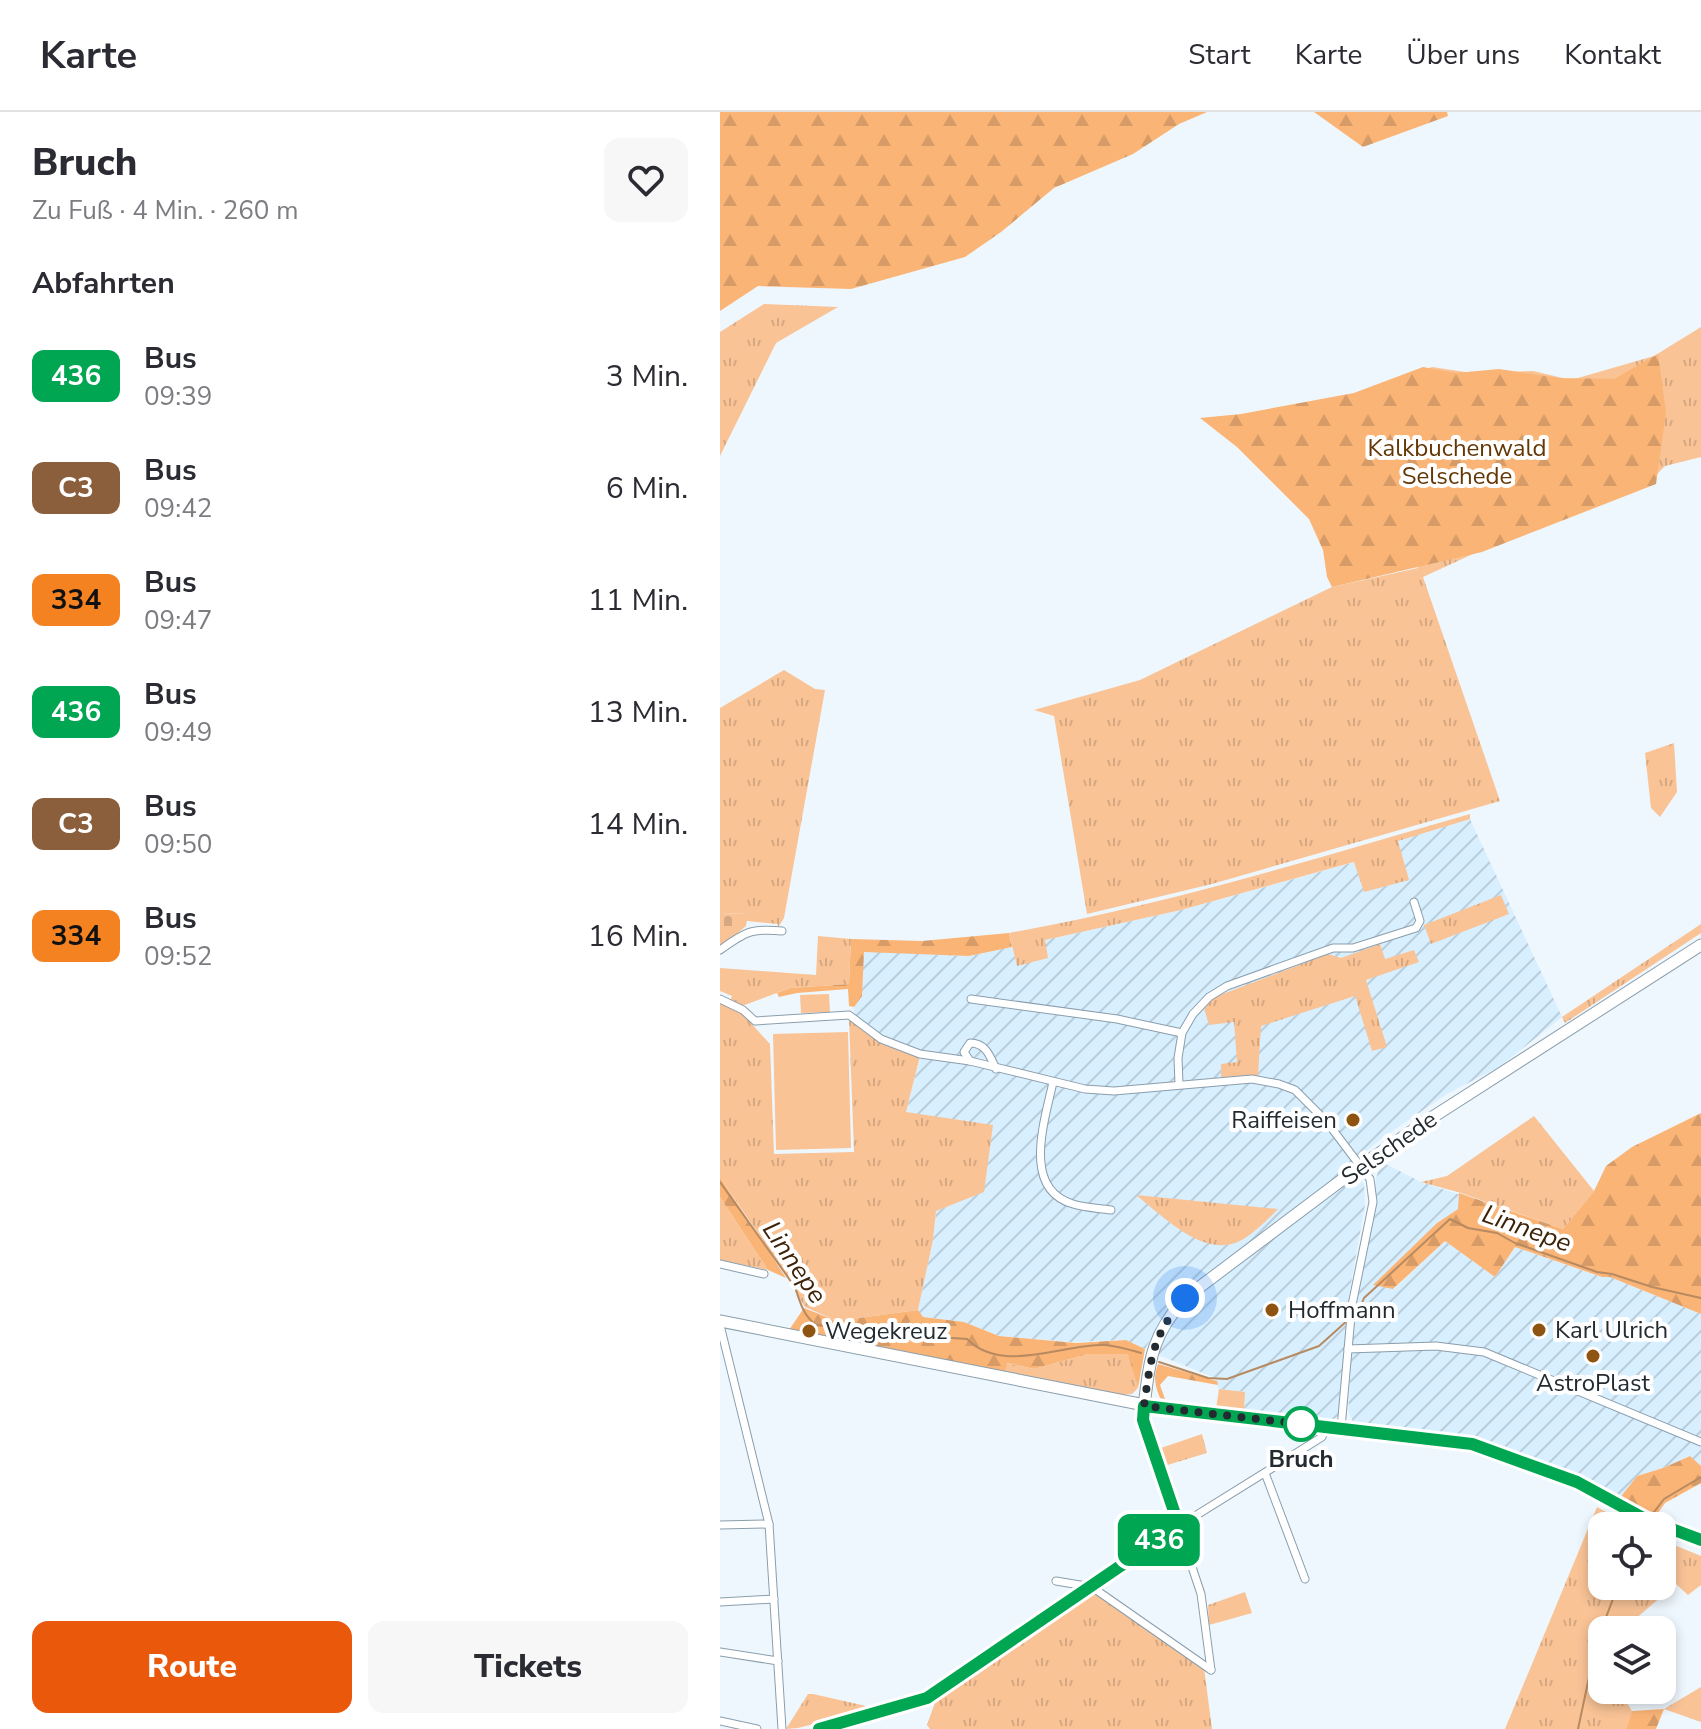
<!DOCTYPE html>
<html lang="de">
<head>
<meta charset="utf-8">
<style>
	:root { --surface:#fff; --page:#f7f7f7; --text:#2b2b33; --muted:#7c7c81; --line:#e1e1e2; --accent:#ea580c }
	body { margin:0; font-family:"Nunito Sans",sans-serif; background:var(--page); color:var(--text); height:100vh; display:flex; flex-direction:column; font-size:30px; white-space:nowrap }
	* { box-sizing:border-box; margin:0 }
	p { font-size:26px; color:var(--muted) }
	.icon { flex:none; width:44px; height:44px; fill:none; stroke:currentColor; stroke-width:2; stroke-linecap:round; stroke-linejoin:round }
	.map { position:relative; flex:1; overflow:hidden }
	.sheet { display:flex; flex-direction:column; background:var(--surface); width:720px }
	.sheet>* { flex:none }
	.badge { padding:0 16px; border-radius:12px; font-size:28px; line-height:52px }
	.buttons { position:absolute; left:868px; top:1400px; display:grid; gap:16px }
	.buttons a { display:grid; place-items:center; width:88px; height:88px; border-radius:16px; background:var(--surface); box-shadow:0 4px 12px #0003; font-size:40px }
	.you { position:absolute; width:40px; height:40px; margin:-20px; border:6px solid #fff; border-radius:50%; background:#1a73e8; box-shadow:0 0 0 12px #1a73e833 }
	.map>.badge { position:absolute; translate:-50% -50%; box-shadow:0 0 0 4px #fff }
	h2 { padding:0 32px; font-size:30px; line-height:72px }
	.round { display:grid; place-items:center; flex:none; width:84px; height:84px; border-radius:16px; background:var(--page) }
	.head { display:flex; align-items:center; justify-content:space-between; height:136px; padding:0 32px }
	h1 { font-size:38px; font-weight:800; line-height:60px }
	.cta { display:flex; gap:16px; margin-top:auto; padding:16px 32px }
	.cta a { flex:1; height:92px; border-radius:16px; background:var(--accent); color:#fff; font-size:32px; font-weight:800; line-height:92px; text-align:center }
	.cta a+a { background:var(--page); color:var(--text) }
	ul { padding:0; list-style:none }
	li { display:flex; align-items:center; gap:24px; height:112px; padding:0 32px }
	li div { flex:1 }
	li b { display:block; font-size:30px }
	li em { font-style:normal }
	li .badge { min-width:88px; font-weight:700; text-align:center }
	header { display:flex; align-items:center; gap:48px; box-sizing:border-box; height:112px; padding:0 40px; background:var(--surface); border-bottom:2px solid var(--line) }
	header strong { font-size:38px }
	nav { display:flex; gap:44px; margin-inline-start:auto; font-size:28px }
	main { display:flex; flex:1; min-height:0 }
	.map>svg:first-child { display:block }
	.industrial { fill:url(#industrial-furrows) }
	.grass { fill:url(#grass-tufts) }
	.forest { fill:url(#forest-firs) }
	.cemetery { fill:url(#cemetery-stones) }
	.garden { fill:#f9c396 }
	.lines { fill:none; stroke-linecap:round; stroke-linejoin:round }
	.stream { stroke:#b88a61; stroke-width:2 }
	.street-casing { stroke:#8a9eac; stroke-width:9 }
	.secondary-casing { stroke:#8a9eac; stroke-width:13 }
	.street { stroke:#fff; stroke-width:7 }
	.secondary { stroke:#fff; stroke-width:11 }
	.line-casing { stroke:#fff; stroke-width:18 }
	.line { stroke:#00a651; stroke-width:12 }
	.walk { stroke:#232b31; stroke-width:8; stroke-dasharray:0 14.4 }
	.poi-dot { fill:#8f5312; stroke:#fff; stroke-width:3 }
	.stop-dot { fill:#fff; stroke:#00a651; stroke-width:4 }
	.labels { text-anchor:middle; stroke-width:8; stroke-linejoin:round; paint-order:stroke }
	.park-label { font-size:24px; fill:#643705; stroke:#fff }
	.poi-label { font-size:24px; fill:#232b31; stroke:#fff; text-anchor:start }
	.street-label { font-size:24px; fill:#232b31; stroke:#fff }
	.stop-label { font-size:24px; font-weight:bold; fill:#232b31; stroke:#fff }
	.water-label { font-size:26px; font-style:italic; fill:#3d2207; stroke:#fff }
</style>
</head>
<body>
<header>
<strong>Karte</strong>
<nav><a>Start</a><a>Karte</a><a>Über uns</a><a>Kontakt</a></nav>
</header>
<main>
<section class="sheet">
<div class="head"><div><h1>Bruch</h1><p>Zu Fuß · 4 Min. · 260 m</p></div><a class="round"><svg class="icon" aria-label="heart" viewBox="0 0 24 24"><path d="M12 20l-8-8c-3-5 5-10 8-4 3-6 11-1 8 4z"/></svg></a></div>
<h2>Abfahrten</h2>
<ul>
<li><span class="badge" style="background:#00a651;color:#fff">436</span><div><b>Bus</b><p>09:39</p></div><em>3 Min.</em></li>
<li><span class="badge" style="background:#8b5e3c;color:#fff">C3</span><div><b>Bus</b><p>09:42</p></div><em>6 Min.</em></li>
<li><span class="badge" style="background:#f58220;color:#111">334</span><div><b>Bus</b><p>09:47</p></div><em>11 Min.</em></li>
<li><span class="badge" style="background:#00a651;color:#fff">436</span><div><b>Bus</b><p>09:49</p></div><em>13 Min.</em></li>
<li><span class="badge" style="background:#8b5e3c;color:#fff">C3</span><div><b>Bus</b><p>09:50</p></div><em>14 Min.</em></li>
<li><span class="badge" style="background:#f58220;color:#111">334</span><div><b>Bus</b><p>09:52</p></div><em>16 Min.</em></li>
</ul>
<div class="cta"><a>Route</a><a>Tickets</a></div>
</section>
<div class="map">
<svg width="981" height="1617" viewBox="0 0 981 1617">
	<defs>
		<pattern id="industrial-furrows" width="10" height="10" patternUnits="userSpaceOnUse" patternTransform="scale(2)"><rect width="10" height="10" fill="#d8efff"/><path d="M-1 1l2-2M0 10L10 0M9 11l2-2" fill="none" stroke="#b9cddb"/></pattern>
		<pattern id="grass-tufts" width="24" height="20" patternUnits="userSpaceOnUse" patternTransform="scale(2)"><rect width="24" height="20" fill="#f9c396"/><path d="M3 7l-1-3M5 7V3M7 7l1-3M15 17l-1-3M17 17v-4M19 17l1-3" fill="none" stroke="#d5a882"/></pattern>
		<pattern id="forest-firs" width="22" height="20" patternUnits="userSpaceOnUse" patternTransform="scale(2)"><rect width="22" height="20" fill="#fab476"/><path d="M5 1l3.5 6h-7zM16 11l3.5 6h-7z" fill="#d69b67"/></pattern>
		<pattern id="cemetery-stones" width="16" height="16" patternUnits="userSpaceOnUse" patternTransform="scale(2)"><rect width="16" height="16" fill="#f9c396"/><path d="M2 7V4a2 2 0 0 1 4 0v3zM10 15v-3a2 2 0 0 1 4 0v3z" fill="#d5a882"/></pattern>
	</defs>
	<rect width="100%" height="100%" fill="#eef7fd"/>
	<g class="industrial">
		<polygon points="750,707 842,905 779,955 727,982 662,1026 594,1084 466,1182 446,1201 425,1237 406,1228 352,1230 279,1224 244,1210 203,1205 198,1198 213,1128 216,1099 263,1080 186,1000 200,945 164,925 134,902 134,895 142,884 143,839 249,844 292,835 297,853 325,828 461,798 635,750 645,780 677,729"/>
		<polygon points="660,1049 701,1070 741,1083 738,1097 717,1111 654,1173 674,1177 725,1129 775,1165 795,1135 881,1165 890,1165 981,1202 981,1354 969,1344 943,1356 917,1364 899,1387 856,1362 757,1326 634,1312 628,1299 637,1159"/>
		<polygon points="634,1068 641,1068 644,1072 645,1093 629,1183 618,1304 613,1308 604,1309 524,1300 525,1280 499,1277 495,1266 436,1242 447,1217 459,1199 494,1168 609,1083"/>
	</g>
	<g class="grass">
		<polygon points="44,192 118,195 56,231 0,344 0,220"/>
		<polygon points="981,215 981,345 945,354 933,366 833,405 703,465 780,689 492,772 367,802 334,604 314,598 420,568 612,475 698,456 614,288 712,255 752,261 813,259 851,268 934,244"/>
		<polygon points="64,558 95,577 105,578 64,806 57,817 58,812 27,809 27,802 0,801 0,596"/>
		<polygon points="954,631 957,680 940,705 931,696 925,641"/>
		<path d="M750,702V707L678,729L689,768L644,780L634,750L461,798L325,828L328,846L297,854L289,821C446,793 597,746 750,702Z"/>
		<polygon points="781,783 789,802 711,832 704,813"/>
		<polygon points="981,812 981,821 845,911 842,905"/>
		<polygon points="98,824 131,827 129,872 70,876 22,894 10,889 12,884 0,879 0,856 96,863"/>
		<polygon points="660,832 665,847 694,838 699,850 646,868 667,935 652,939 635,884 541,914 538,964 501,965 501,952 517,950 514,910 489,913 484,896 492,886 608,842 621,846"/>
		<polygon points="0,891 20,899 50,932 54,1042 134,1040 129,907 200,944 186,1000 273,1013 264,1080 216,1099 213,1128 198,1198 117,1209 85,1195 56,1148 0,1065"/>
		<polygon points="814,1004 874,1079 843,1117 741,1081 701,1070 727,1064"/>
		<path d="M416,1083L558,1097C548,1107 537,1118 525,1126C487,1151 443,1104 416,1083Z"/>
		<polygon points="0,1085 48,1158 0,1148"/>
		<polygon points="368,1242 409,1242 418,1276 412,1282 395,1283 285,1260 286,1251 314,1257"/>
		<polygon points="499,1277 525,1280 524,1300 496,1297"/>
		<polygon points="482,1322 487,1341 444,1354 438,1337"/>
		<polygon points="877,1395 911,1414 882,1414 882,1474 942,1474 942,1428 981,1444 981,1473 968,1483 956,1472 907,1514 887,1515 882,1518 880,1528 882,1578 899,1578 912,1599 906,1617 785,1617"/>
		<polygon points="373,1479 484,1556 492,1617 210,1617 207,1613 217,1585"/>
		<polygon points="525,1480 532,1501 489,1513 488,1493"/>
		<polygon points="981,1575 981,1610 944,1597"/>
		<polygon points="88,1582 93,1582 155,1596 78,1616 66,1617"/>
	</g>
	<g class="forest">
		<polygon points="0,0 487,0 459,12 413,42 334,76 281,120 245,145 131,177 38,174 0,199"/>
		<polygon points="594,0 727,0 728,4 643,35"/>
		<polygon points="938,242 946,301 936,372 762,440 612,475 607,465 603,438 589,407 517,335 480,306 521,302 634,281 703,255 736,261 779,257 839,266 894,267"/>
		<polygon points="289,821 292,835 249,844 144,840 142,884 134,895 129,894 128,877 77,881 59,885 57,881 70,876 129,872 131,827 202,829"/>
		<polygon points="981,1001 981,1202 890,1165 882,1165 795,1135 775,1165 725,1129 673,1177 653,1173 717,1111 738,1097 739,1081 843,1117 874,1079 886,1054 912,1035"/>
		<polygon points="0,1065 66,1166 48,1158 0,1085"/>
		<polygon points="84,1196 117,1209 198,1198 203,1205 244,1210 279,1224 356,1231 406,1228 425,1237 418,1276 408,1242 368,1242 314,1257 287,1251 285,1260 69,1218"/>
		<path d="M438,1252L497,1269L498,1273L448,1264L440,1273L445,1287L440,1286C435,1274 433,1264 438,1252Z"/>
		<polygon points="970,1344 981,1354 981,1371 945,1391 935,1405 899,1387 917,1364 943,1356"/>
		<polygon points="944,1597 936,1617 906,1617 912,1599"/>
	</g>
	<polygon class="cemetery" points="0,801 28,802 26,814 0,836"/>
	<g class="garden">
		<polygon points="109,882 110,900 81,901 80,883"/>
		<polygon points="128,920 131,1036 56,1038 53,922"/>
	</g>
	<g class="lines">
		<g class="stream">
			<path d="M0,1070L75,1175C80,1190 83,1203 96,1213L173,1222L247,1227C282,1263 345,1231 385,1233C398,1234 410,1238 421,1241"/>
			<polyline points="633,1205 637,1204 644,1186 730,1107 748,1116 777,1121 795,1131 877,1160 892,1162 932,1175 981,1186"/>
			<polyline points="439,1250 488,1266 507,1267 599,1234 628,1208"/>
			<polyline points="931,1404 944,1387 981,1365"/>
			<polyline points="858,1617 870,1561 870,1547 898,1474"/>
		</g>
		<g class="street-casing">
			<g id="street">
				<path d="M0,838C25,820 31,816 62,819"/>
				<polyline points="0,887 23,898 35,909 129,903 161,927 200,942 250,949 365,977 394,979 532,967 559,972 575,978 607,1010 650,1067 653,1090 632,1193 621,1316"/>
				<polyline points="251,887 397,907 462,921"/>
				<path d="M250,949L244,940L250,931C266,931 270,944 276,957"/>
				<path d="M333,970C325,1008 301,1077 353,1092C365,1096 379,1096 391,1098"/>
				<polyline points="459,972 458,946 462,921 473,902 489,885 507,874 613,836 633,836 696,816 700,809 694,790"/>
				<polyline points="0,1152 44,1162"/>
				<polyline points="0,1213 49,1412 62,1617"/>
				<polyline points="628,1237 716,1234 764,1240 981,1330"/>
				<polyline points="424,1294 423,1308 481,1482 491,1558"/>
				<polyline points="545,1361 585,1467"/>
				<polyline points="0,1413 49,1412"/>
				<polyline points="336,1469 372,1475 491,1558"/>
				<polyline points="0,1490 54,1487"/>
				<polyline points="0,1540 58,1549"/>
				<polyline points="0,1609 37,1617"/>
				<polyline points="99,1617 207,1586 459,1414 602,1325 606,1314"/>
			</g>
		</g>
		<g class="secondary-casing">
			<g id="secondary">
				<polyline points="0,1209 445,1297 752,1332 857,1370 925,1407 981,1428"/>
				<path d="M424,1294C430,1246 432,1223 465,1186L639,1055L705,1010L981,833"/>
			</g>
		</g>
		<use href="#street" class="street"/>
		<use href="#secondary" class="secondary"/>
	</g>
	<g class="lines">
		<g class="line-casing">
			<polyline id="line" points="99,1617 207,1586 459,1414 423,1308 424,1294 752,1332 857,1370 925,1407 981,1428"/>
		</g>
		<use href="#line" class="line"/>
		<path class="walk" d="M465,1186C432,1223 431,1246 424,1294L581,1312"/>
	</g>
	<g class="poi-dot">
		<circle cx="633" cy="1008" r="8"/>
		<circle cx="552" cy="1198" r="8"/>
		<circle cx="819" cy="1218" r="8"/>
		<circle cx="89" cy="1219" r="8"/>
		<circle cx="873" cy="1244" r="8"/>
	</g>
	<circle class="stop-dot" cx="581" cy="1312" r="16"/>
	<g class="labels">
		<g class="park-label">
			<text x="737" y="344">Kalkbuchenwald<tspan x="737" dy="28">Selschede</tspan></text>
		</g>
		<g class="poi-label">
			<text x="617" y="1016" text-anchor="end">Raiffeisen</text>
			<text x="568" y="1206">Hoffmann</text>
			<text x="835" y="1226">Karl Ulrich</text>
			<text x="105" y="1227">Wegekreuz</text>
			<text x="873" y="1279" text-anchor="middle">AstroPlast</text>
		</g>
		<g class="street-label">
			<text transform="translate(669 1036) rotate(-35)" y="8">Selschede</text>
		</g>
		<g class="stop-label">
			<text x="581" y="1355">Bruch</text>
		</g>
		<g class="water-label">
			<text transform="translate(807 1116) rotate(20)" y="9">Linnepe</text>
			<text transform="translate(75 1150) rotate(56)" y="9">Linnepe</text>
		</g>
	</g>
</svg>
<div class="buttons">
<a><svg class="icon" aria-label="locate" viewBox="0 0 24 24"><circle cx="12" cy="12" r="6"/><path d="M12 2v4M12 18v4M2 12h4M18 12h4"/></svg></a>
<a><svg class="icon" aria-label="layers" viewBox="0 0 24 24"><path d="M12 4l9 5-9 5-9-5zM3 14l9 5 9-5"/></svg></a>
</div>
<div class="you" style="left:465px;top:1186px"></div>
<b class="badge" style="left:439px;top:1428px;background:#00a651;color:#fff">436</b>
</div>
</main>
</body>
</html>
